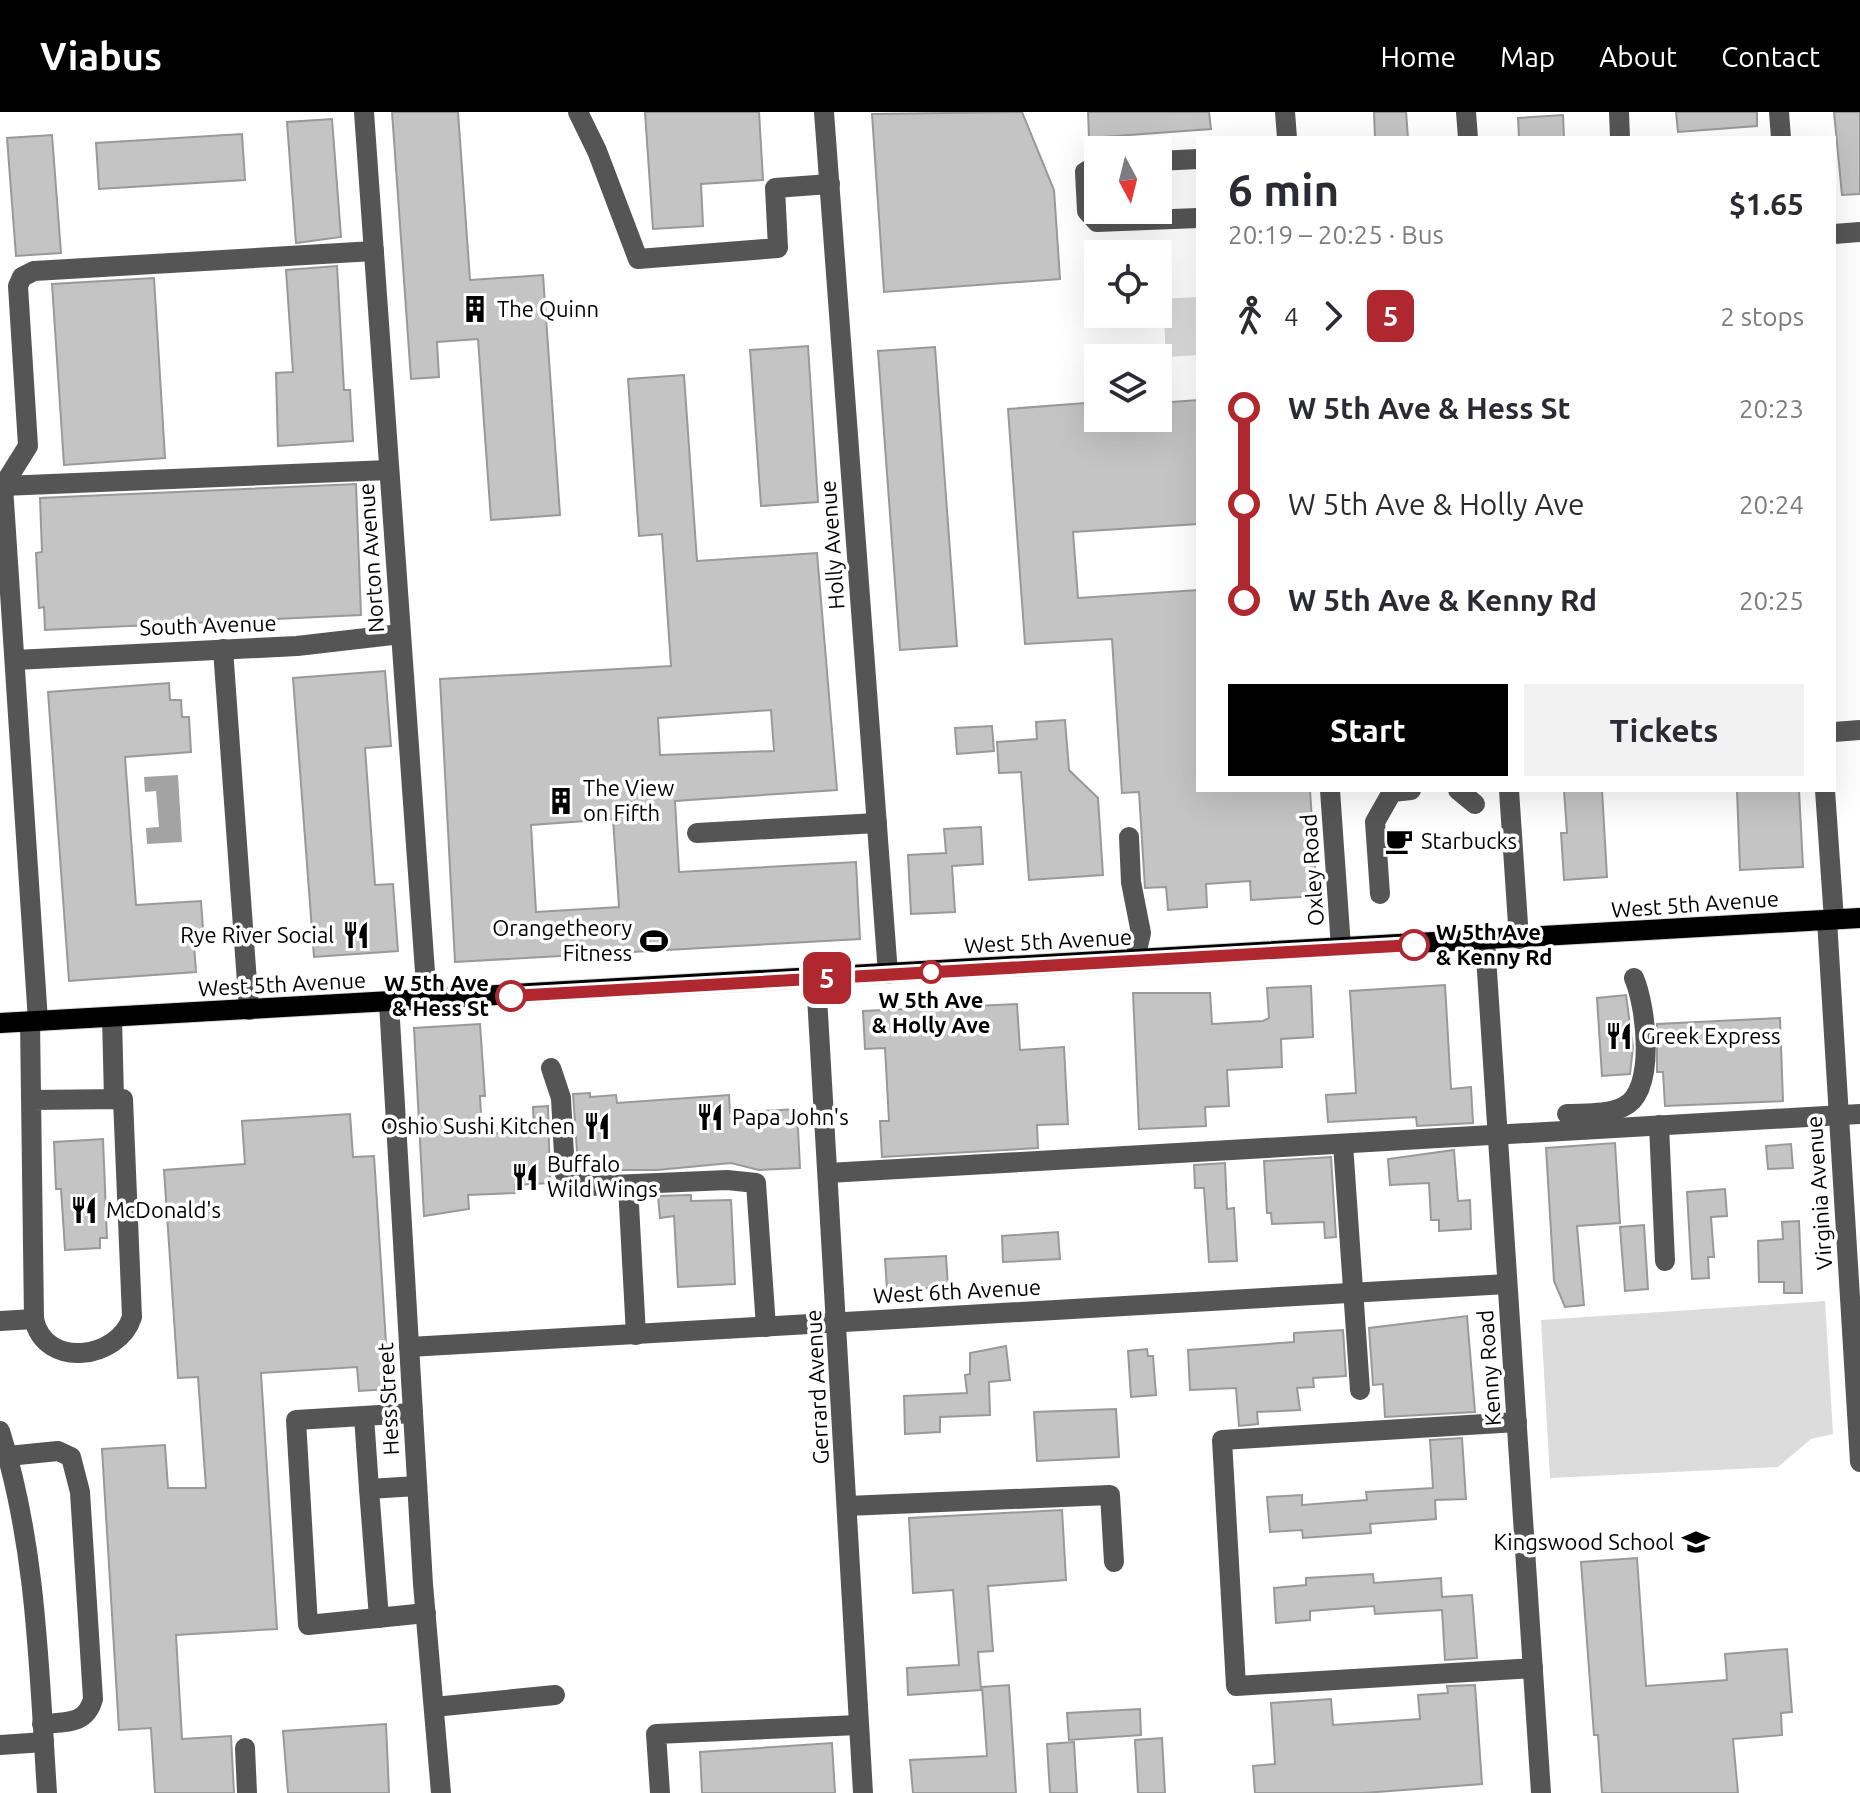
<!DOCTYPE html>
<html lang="en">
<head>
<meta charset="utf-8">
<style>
	:root { --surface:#fff; --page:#f2f2f3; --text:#2b2b33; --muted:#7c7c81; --accent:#000 }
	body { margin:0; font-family:Ubuntu,sans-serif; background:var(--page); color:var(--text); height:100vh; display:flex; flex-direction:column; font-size:30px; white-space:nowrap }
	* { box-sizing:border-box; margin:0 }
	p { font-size:26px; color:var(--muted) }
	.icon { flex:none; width:44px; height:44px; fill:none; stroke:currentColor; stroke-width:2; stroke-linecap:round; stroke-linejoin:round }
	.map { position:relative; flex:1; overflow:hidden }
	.panel { position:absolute; left:1196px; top:24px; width:640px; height:656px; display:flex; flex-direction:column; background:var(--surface); border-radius:0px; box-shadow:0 8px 32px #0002 }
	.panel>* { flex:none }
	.badge { padding:0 16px; border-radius:12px; font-size:28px; line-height:52px }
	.needle { width:52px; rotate:173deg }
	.tools { position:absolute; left:1084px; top:24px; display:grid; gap:16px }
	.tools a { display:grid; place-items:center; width:88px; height:88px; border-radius:0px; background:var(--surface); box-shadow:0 8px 32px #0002; font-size:40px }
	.map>.badge { position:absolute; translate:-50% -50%; box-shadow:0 0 0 4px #fff }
	.legs { display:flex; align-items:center; gap:12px; height:88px; padding:0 32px; font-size:26px }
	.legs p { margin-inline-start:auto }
	.head { display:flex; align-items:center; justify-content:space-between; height:136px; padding:0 32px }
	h1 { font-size:44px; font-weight:700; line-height:60px }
	.cta { display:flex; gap:16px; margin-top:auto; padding:16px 32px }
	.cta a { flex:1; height:92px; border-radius:0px; background:var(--accent); color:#fff; font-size:32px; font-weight:700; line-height:92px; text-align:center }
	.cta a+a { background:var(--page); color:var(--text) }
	ul { padding:0 32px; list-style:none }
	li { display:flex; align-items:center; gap:28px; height:96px; font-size:30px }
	li i { display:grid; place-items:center; width:12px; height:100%; margin:0 10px; background:currentColor }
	li i::after { content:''; width:20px; height:20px; margin:-10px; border:6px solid; border-radius:50%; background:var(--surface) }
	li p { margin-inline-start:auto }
	li:first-child i { background:linear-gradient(#0000 50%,currentColor 0) }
	li:last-child i { background:linear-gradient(currentColor 50%,#0000 0) }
	header { display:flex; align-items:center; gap:48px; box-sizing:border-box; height:112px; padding:0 40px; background:var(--accent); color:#fff }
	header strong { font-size:38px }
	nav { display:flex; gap:44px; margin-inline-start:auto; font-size:28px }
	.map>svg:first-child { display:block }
	.green { fill:#dcdcdc }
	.water { fill:#a3a3a3 }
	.building { fill:#c4c4c4; stroke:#999; stroke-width:2; fill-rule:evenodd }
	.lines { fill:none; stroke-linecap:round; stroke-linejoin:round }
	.major-casing { stroke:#dbdbdb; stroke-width:22 }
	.minor { stroke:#555; stroke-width:20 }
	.major { stroke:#000; stroke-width:20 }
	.line-1-casing { stroke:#fff; stroke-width:18 }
	.line-1 { stroke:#af272f; stroke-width:12 }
	.stop-1-dot { fill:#fff; stroke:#af272f; stroke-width:4 }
	.labels { text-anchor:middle; stroke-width:7; stroke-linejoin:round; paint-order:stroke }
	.poi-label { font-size:22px; fill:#000; stroke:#fff; text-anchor:start }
	.street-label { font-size:22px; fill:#000; stroke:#fff }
	.stop-label { font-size:22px; font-weight:bold; fill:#000; stroke:#fff; text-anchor:start }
</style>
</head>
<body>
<header>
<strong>Viabus</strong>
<nav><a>Home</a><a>Map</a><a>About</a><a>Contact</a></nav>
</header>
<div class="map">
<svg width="1860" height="1681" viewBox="0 0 1860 1681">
	<rect width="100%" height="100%" fill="#fff"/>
	<g class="green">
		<polygon points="1198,185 1198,243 1166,245 1163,187"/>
		<polygon points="1825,1189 1833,1322 1811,1327 1778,1355 1550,1366 1541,1208"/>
	</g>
	<polygon class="water" points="178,663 182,730 147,732 146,716 159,715 156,679 145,680 144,665"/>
	<g class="building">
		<polygon points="392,0 458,0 470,168 543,163 560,403 491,408 478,227 437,230 439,265 411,267"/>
		<polygon points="645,0 759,0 763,68 701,72 703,114 653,117"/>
		<polygon points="1022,0 1054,78 1060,167 884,180 872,2"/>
		<polygon points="1088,0 1209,0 1211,17 1089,26"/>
		<polygon points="1374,0 1406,0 1408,26 1375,26"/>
		<polygon points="1676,0 1757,0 1757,14 1678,20"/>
		<polygon points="1834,0 1860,0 1860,82 1842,83"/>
		<polygon points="1563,3 1564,26 1519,26 1518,6"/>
		<polygon points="332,7 341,125 296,131 287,10"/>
		<polygon points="242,22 245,68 99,77 96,31"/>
		<polygon points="52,23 61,141 16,144 7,26"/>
		<polygon points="337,154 344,278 350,278 353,329 278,334 276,261 293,260 286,158"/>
		<polygon points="154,166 165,346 64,353 52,172"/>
		<polygon points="808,234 818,390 761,394 750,238"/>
		<polygon points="935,235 957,534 900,538 878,239"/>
		<path d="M684,263L697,449L817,441L837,678L675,689L679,760L856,750L860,827L455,850L440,567L671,554L662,422L639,424L628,267ZM771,598L774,639L660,643L658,606ZM613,707L619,795L536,800L531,713Z"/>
		<polygon points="1198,288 1198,412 1073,420 1078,486 1198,478 1198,678 1310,678 1317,784 1251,788 1250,769 1206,772 1207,795 1168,798 1166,775 1145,776 1139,680 1122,681 1112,527 1025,532 1008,297 1098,290 1098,306 1158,306 1158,291"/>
		<polygon points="356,372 361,503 45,518 44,495 39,496 36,441 42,440 40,386"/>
		<polygon points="385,559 391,634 365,636 375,773 393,772 398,839 314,845 293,566"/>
		<polygon points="169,571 170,588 181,588 182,605 189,605 191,640 125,645 136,793 201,789 204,831 194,832 196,860 69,869 48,580"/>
		<polygon points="1065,608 1069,658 1098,686 1103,763 1029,768 1021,660 999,661 997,630 1037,627 1036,610"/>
		<polygon points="992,614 994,639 957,642 955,616"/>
		<polygon points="1564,678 1602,678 1607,765 1564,768 1561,721 1567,721"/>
		<polygon points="1737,678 1799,678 1803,755 1740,758"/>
		<polygon points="981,715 983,752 952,754 955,800 911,802 908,743 946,741 944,717"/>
		<polygon points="1445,873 1451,977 1471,975 1473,1011 1417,1014 1416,1005 1328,1010 1326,983 1356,981 1350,879"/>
		<polygon points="1311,874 1313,925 1281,927 1282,955 1227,958 1229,994 1205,995 1206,1014 1139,1017 1133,881 1210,881 1212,912 1263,909 1269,906 1267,876"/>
		<polygon points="1626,883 1633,935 1630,962 1602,964 1597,886"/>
		<polygon points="1017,892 1020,938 1064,935 1068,1012 1037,1013 1038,1036 882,1045 880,1009 889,1009 885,936 865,937 863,899"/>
		<polygon points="1780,906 1783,989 1665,994 1663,960 1657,960 1657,912"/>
		<polygon points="480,912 485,984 480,984 482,1022 534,1020 533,995 548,994 550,1071 515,1073 515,1081 468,1083 469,1097 424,1104 414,916"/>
		<polygon points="590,981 590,985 616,983 617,991 729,983 730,1001 797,997 800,1056 759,1058 731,1051 657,1058 616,1058 616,1052 578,1054 573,982"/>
		<polygon points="350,1002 353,1045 374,1044 389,1277 359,1279 357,1255 261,1261 277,1517 176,1523 182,1627 231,1624 234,1681 155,1681 151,1616 119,1618 102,1337 165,1333 168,1376 206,1376 198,1265 178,1266 164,1058 245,1052 242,1009"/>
		<polygon points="103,1027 107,1126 100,1126 100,1136 65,1138 61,1077 56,1077 54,1030"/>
		<polygon points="1615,1031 1620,1111 1577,1114 1584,1193 1565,1195 1554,1169 1546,1036"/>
		<polygon points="1791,1032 1793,1056 1768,1057 1766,1034"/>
		<polygon points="1454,1038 1458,1089 1470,1088 1471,1117 1439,1119 1439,1108 1431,1108 1429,1071 1390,1073 1388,1047"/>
		<polygon points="1331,1045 1336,1125 1325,1126 1324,1110 1272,1112 1271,1101 1267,1101 1264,1049"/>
		<polygon points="1225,1051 1227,1097 1234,1096 1237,1149 1209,1150 1204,1076 1195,1076 1194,1053"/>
		<polygon points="1725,1077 1727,1104 1711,1105 1714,1145 1708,1145 1709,1166 1692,1167 1687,1080"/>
		<polygon points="691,1083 691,1089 731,1088 735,1172 678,1175 674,1104 660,1106 658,1084"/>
		<polygon points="1799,1109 1802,1181 1784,1181 1784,1170 1759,1170 1758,1129 1783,1127 1782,1110"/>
		<polygon points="1644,1113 1648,1177 1625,1179 1620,1115"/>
		<polygon points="1058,1120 1060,1147 1003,1150 1002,1124"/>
		<polygon points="946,1144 948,1175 887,1178 885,1147"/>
		<polygon points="1467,1204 1475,1300 1385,1305 1383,1272 1373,1273 1369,1216"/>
		<polygon points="1343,1218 1346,1264 1313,1266 1314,1275 1297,1276 1300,1298 1257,1300 1258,1312 1239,1314 1236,1276 1190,1278 1188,1238 1294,1230 1294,1221"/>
		<polygon points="1006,1234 1010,1268 989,1270 990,1303 940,1305 940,1320 905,1322 904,1284 967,1281 965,1263 970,1262 970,1241"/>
		<polygon points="1147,1237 1148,1244 1153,1244 1156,1283 1131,1285 1128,1239"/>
		<polygon points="1116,1297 1119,1345 1037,1349 1034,1300"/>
		<polygon points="1462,1326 1466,1387 1435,1388 1436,1407 1370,1412 1371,1421 1303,1426 1302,1418 1270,1420 1267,1385 1302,1383 1302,1393 1367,1388 1366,1380 1433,1376 1430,1328"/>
		<polygon points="1062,1398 1066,1468 988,1474 993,1539 978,1540 981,1578 908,1583 907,1556 959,1553 953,1478 913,1481 909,1406"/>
		<polygon points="1637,1446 1646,1574 1727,1568 1725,1542 1787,1537 1792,1600 1781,1601 1782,1623 1733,1627 1738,1681 1602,1681 1598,1623 1594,1623 1581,1450"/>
		<polygon points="1373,1462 1374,1471 1441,1466 1442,1485 1472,1483 1477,1546 1445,1548 1442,1498 1375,1502 1374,1494 1310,1499 1310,1508 1276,1511 1274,1476 1306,1473 1306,1466"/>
		<polygon points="1009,1573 1016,1681 913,1681 910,1648 987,1644 982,1575"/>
		<polygon points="1475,1573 1482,1672 1364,1681 1255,1681 1253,1654 1275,1652 1271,1591 1331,1587 1333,1613 1420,1607 1418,1583 1448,1581 1447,1574"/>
		<polygon points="1140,1597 1141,1623 1069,1628 1067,1601"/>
		<polygon points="386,1612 389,1681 288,1681 283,1619"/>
		<polygon points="1162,1626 1165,1681 1138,1681 1135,1628"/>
		<polygon points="1074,1630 1077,1681 1050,1681 1047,1632"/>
		<polygon points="832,1631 835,1681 702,1681 700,1640"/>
	</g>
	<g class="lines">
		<g class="major-casing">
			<polyline id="major" points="0,911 1860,806"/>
		</g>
		<g class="minor">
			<polyline points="364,0 427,888"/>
			<polyline points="578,0 597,39 638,147 778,136 775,76 830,72"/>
			<polyline points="824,0 888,862"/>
			<polyline points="1285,0 1287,26"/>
			<polyline points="1466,0 1468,26"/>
			<polyline points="1619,0 1620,26"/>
			<polyline points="1779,0 1781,26"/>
			<polyline points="1158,49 1198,47"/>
			<polyline points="1098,52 1085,60 1087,99 1097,110 1198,106"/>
			<polyline points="1834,122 1860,120"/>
			<polyline points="3,374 28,334 18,174 22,165 34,159 374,139"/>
			<polyline points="3,374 38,909"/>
			<polyline points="3,374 389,358"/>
			<polyline points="223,537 249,898"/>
			<polyline points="15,548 297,534 401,522"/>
			<polyline points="1834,620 1860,618"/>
			<polyline points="1330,678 1341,835"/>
			<polyline points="1458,678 1475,692"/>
			<polyline points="1509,678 1519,827"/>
			<polyline points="1825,678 1834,808"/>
			<polyline points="697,721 877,711"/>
			<polyline points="1129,725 1131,770 1141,821 1135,847"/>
			<polyline points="1380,782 1375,710 1392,680 1411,678"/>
			<polyline points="1827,808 1860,1350"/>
			<polyline points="1485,829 1541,1681"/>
			<polyline points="816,867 863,1681"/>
			<polyline points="389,891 423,1472 441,1681"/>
			<polyline points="112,905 114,987"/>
			<path d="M30,909L34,1207C45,1258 119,1247 132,1205L123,987L32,988"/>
			<polyline points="551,956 561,986 565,1062 589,1074 727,1068 756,1071 766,1215"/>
			<path d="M1567,1002C1584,1001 1607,1003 1623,995C1657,980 1646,894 1634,866"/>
			<polyline points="1659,1013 1665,1149"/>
			<polyline points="1343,1032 1360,1278"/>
			<polyline points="828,1061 1860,1002"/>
			<polyline points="628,1074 636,1223"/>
			<polyline points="0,1209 34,1207"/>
			<polyline points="409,1235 1507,1172"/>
			<polyline points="413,1301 296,1308 308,1513 426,1501"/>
			<polyline points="364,1304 369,1377"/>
			<polyline points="1517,1310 1222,1328 1236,1574 1533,1556"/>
			<path d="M0,1319C37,1435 39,1560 47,1681"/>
			<path d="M8,1344L58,1339L71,1345L80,1380L93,1587C86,1613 66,1610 42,1612"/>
			<polyline points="847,1394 1110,1383 1114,1450"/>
			<polyline points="379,1506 369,1377 417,1374"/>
			<polyline points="434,1595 555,1583"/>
			<polyline points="0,1633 44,1630"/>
			<polyline points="245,1636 247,1681"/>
			<polyline points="660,1681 656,1622 858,1613"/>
		</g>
		<use href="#major" class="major"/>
	</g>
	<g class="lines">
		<g class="line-1-casing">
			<polyline id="line-1" points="511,884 1414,833"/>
		</g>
		<use href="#line-1" class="line-1"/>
	</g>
	<defs>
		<g id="building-bare" transform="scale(2.16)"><path d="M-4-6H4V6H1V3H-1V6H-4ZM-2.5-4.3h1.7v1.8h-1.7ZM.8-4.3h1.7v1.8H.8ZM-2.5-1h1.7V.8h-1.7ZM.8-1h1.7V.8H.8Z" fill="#000" stroke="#fff" stroke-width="2.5" paint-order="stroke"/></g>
		<g id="cafe-bare" transform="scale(2.16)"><path d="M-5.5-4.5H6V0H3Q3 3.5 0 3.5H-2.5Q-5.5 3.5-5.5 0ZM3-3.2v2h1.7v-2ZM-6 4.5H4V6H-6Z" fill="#000" stroke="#fff" stroke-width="2.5" paint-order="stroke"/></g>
		<g id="restaurant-bare" transform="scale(2.16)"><path d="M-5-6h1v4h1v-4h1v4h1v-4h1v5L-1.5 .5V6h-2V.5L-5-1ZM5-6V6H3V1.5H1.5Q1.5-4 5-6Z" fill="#000" stroke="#fff" stroke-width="2.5" paint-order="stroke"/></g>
		<g id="stadium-bare" transform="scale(2.16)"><path d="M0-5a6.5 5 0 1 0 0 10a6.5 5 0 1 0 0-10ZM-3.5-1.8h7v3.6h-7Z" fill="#000" stroke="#fff" stroke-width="2.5" paint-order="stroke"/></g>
		<g id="school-bare" transform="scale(2.16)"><path d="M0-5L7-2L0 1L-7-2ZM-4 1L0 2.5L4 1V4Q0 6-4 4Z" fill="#000" stroke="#fff" stroke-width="2.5" paint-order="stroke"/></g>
	</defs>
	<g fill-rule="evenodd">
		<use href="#building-bare" x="475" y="197"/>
		<use href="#building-bare" x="561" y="689"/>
		<use href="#cafe-bare" x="1399" y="729"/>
		<use href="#restaurant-bare" x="356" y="823"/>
		<use href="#stadium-bare" x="654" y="829"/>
		<use href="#restaurant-bare" x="1619" y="924"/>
		<use href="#restaurant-bare" x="710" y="1005"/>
		<use href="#restaurant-bare" x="597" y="1014"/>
		<use href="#restaurant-bare" x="525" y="1065"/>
		<use href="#restaurant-bare" x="84" y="1098"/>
		<use href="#school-bare" x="1696" y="1430"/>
	</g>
	<g class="stop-1-dot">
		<circle cx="1414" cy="833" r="14"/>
		<circle cx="931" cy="860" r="10"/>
		<circle cx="511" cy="884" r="14"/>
	</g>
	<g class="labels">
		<g class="poi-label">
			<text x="497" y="205">The Quinn</text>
			<text x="583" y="684">The View<tspan x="583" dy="25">on Fifth</tspan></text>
			<text x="1421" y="737">Starbucks</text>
			<text x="632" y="824" text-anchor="end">Orangetheory<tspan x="632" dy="25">Fitness</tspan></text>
			<text x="334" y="831" text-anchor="end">Rye River Social</text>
			<text x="1641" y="932">Greek Express</text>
			<text x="732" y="1013">Papa John's</text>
			<text x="575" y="1022" text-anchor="end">Oshio Sushi Kitchen</text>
			<text x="547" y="1060">Buffalo<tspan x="547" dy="25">Wild Wings</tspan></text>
			<text x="106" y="1106">McDonald's</text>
			<text x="1674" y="1438" text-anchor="end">Kingswood School</text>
		</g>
		<g class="street-label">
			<text transform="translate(832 433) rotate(-94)" y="8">Holly Avenue</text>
			<text transform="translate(371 446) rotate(-94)" y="8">Norton Avenue</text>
			<text transform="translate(208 513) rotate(-2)" y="8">South Avenue</text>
			<text transform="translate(1312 758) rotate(-94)" y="8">Oxley Road</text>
			<text transform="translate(1695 792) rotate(-4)" y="8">West 5th Avenue</text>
			<text transform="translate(1048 829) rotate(-3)" y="8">West 5th Avenue</text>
			<text transform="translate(282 872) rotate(-3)" y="8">West 5th Avenue</text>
			<text transform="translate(1819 1081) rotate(-94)" y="8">Virginia Avenue</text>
			<text transform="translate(957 1179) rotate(-3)" y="8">West 6th Avenue</text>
			<text transform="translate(1489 1256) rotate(-94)" y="8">Kenny Road</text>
			<text transform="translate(817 1275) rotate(-93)" y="8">Gerrard Avenue</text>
			<text transform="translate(388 1287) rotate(-93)" y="8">Hess Street</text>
		</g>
		<g class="stop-label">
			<text x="1436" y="828">W 5th Ave<tspan x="1436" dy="25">&amp; Kenny Rd</tspan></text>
			<text x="489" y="879" text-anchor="end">W 5th Ave<tspan x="489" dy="25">&amp; Hess St</tspan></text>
			<text x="931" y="896" text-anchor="middle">W 5th Ave<tspan x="931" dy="25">&amp; Holly Ave</tspan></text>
		</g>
	</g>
</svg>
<div class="tools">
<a><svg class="needle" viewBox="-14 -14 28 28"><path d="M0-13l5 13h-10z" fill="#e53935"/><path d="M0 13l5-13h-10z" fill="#7c7c81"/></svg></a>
<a><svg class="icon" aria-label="locate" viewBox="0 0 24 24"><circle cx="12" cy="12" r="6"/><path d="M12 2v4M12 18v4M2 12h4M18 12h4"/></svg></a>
<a><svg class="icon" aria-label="layers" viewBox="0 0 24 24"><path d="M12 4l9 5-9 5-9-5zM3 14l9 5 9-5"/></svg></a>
</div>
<b class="badge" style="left:827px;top:866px;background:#af272f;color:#fff">5</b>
<section class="panel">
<div class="head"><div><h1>6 min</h1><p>20:19 – 20:25 · Bus</p></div><b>$1.65</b></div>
<div class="legs"><svg class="icon" aria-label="walk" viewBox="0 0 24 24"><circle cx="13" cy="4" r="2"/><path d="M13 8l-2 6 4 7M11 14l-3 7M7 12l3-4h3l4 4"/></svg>4<svg class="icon" aria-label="forward" viewBox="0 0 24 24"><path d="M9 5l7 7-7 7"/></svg><b class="badge" style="background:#af272f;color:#fff">5</b><p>2 stops</p></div>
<ul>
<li><i style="color:#af272f"></i><b>W 5th Ave &amp; Hess St</b><p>20:23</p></li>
<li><i style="color:#af272f"></i><span>W 5th Ave &amp; Holly Ave</span><p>20:24</p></li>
<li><i style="color:#af272f"></i><b>W 5th Ave &amp; Kenny Rd</b><p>20:25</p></li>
</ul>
<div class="cta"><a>Start</a><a>Tickets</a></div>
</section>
</div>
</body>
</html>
